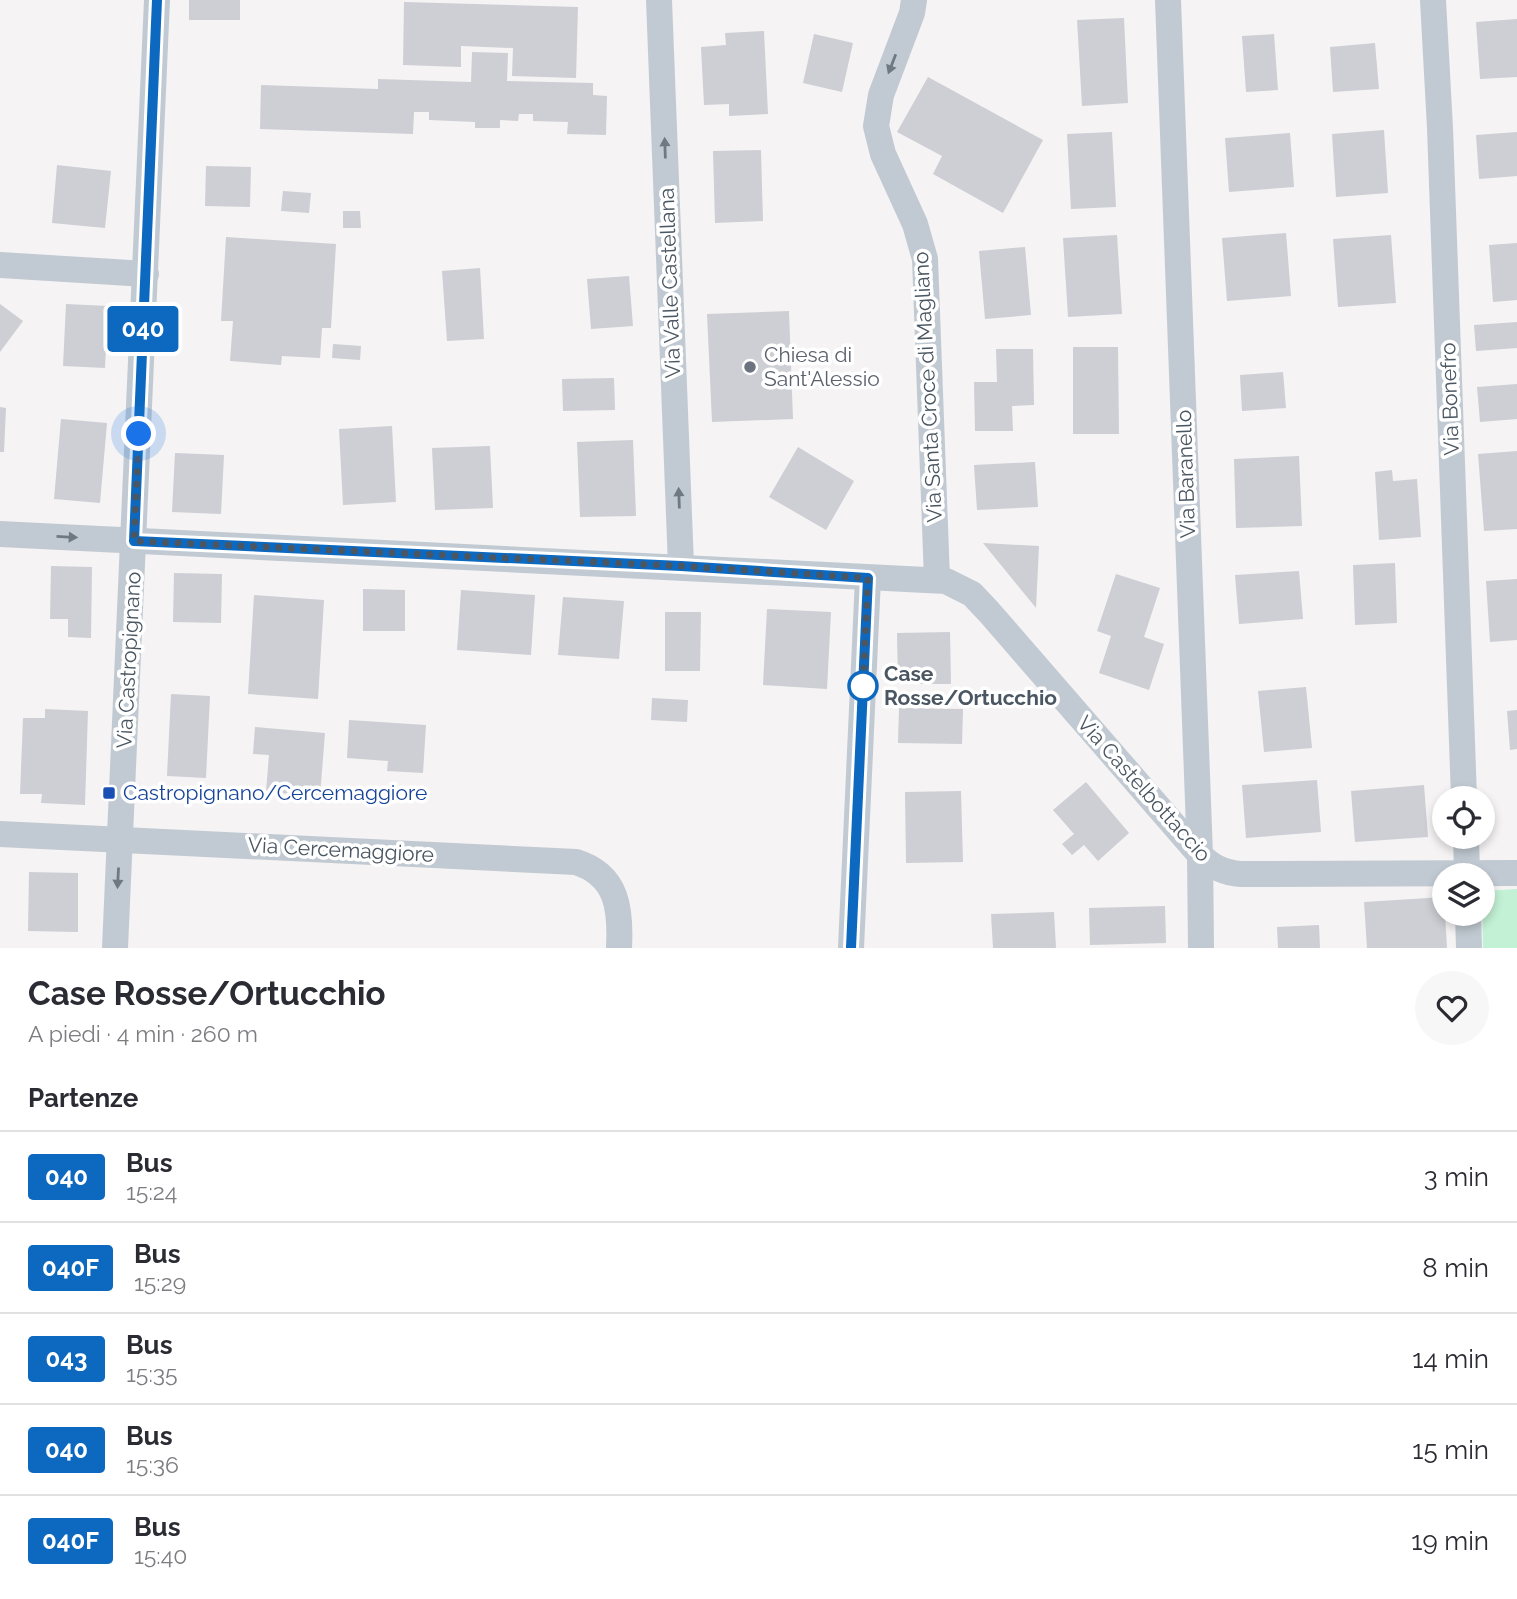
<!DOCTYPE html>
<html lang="it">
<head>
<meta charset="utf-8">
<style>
	:root { --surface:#fff; --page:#f7f7f7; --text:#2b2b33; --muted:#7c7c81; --line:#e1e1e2 }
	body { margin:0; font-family:Raleway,sans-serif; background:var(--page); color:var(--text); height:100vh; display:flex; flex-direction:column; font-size:26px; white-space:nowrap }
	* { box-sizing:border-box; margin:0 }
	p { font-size:23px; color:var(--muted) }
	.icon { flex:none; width:38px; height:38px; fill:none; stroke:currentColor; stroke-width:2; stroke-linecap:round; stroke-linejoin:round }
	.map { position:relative; height:948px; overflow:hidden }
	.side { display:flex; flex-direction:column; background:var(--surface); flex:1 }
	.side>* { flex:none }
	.badge { padding:0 14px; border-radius:5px; font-size:24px; line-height:46px }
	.buttons { position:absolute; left:1432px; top:786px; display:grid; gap:14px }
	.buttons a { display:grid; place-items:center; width:63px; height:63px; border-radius:50%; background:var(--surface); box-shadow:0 4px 10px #0003; font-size:35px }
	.you { position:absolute; width:35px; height:35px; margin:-18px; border:5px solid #fff; border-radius:50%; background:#1a73e8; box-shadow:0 0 0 10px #1a73e833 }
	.map>.badge { position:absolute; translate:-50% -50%; box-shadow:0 0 0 4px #fff }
	h2 { padding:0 28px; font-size:26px; line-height:63px }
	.round { display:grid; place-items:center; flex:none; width:74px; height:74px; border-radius:37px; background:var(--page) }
	.headline { display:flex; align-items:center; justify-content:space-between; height:119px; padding:0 28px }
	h1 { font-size:33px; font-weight:700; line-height:52px }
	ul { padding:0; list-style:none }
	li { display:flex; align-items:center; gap:21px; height:91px; padding:0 28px; border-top:2px solid var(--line) }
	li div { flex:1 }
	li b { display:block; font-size:26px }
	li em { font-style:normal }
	li .badge { min-width:77px; font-weight:700; text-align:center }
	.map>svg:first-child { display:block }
	.green { fill:#c3f1d5 }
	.building { fill:#cdcfd5 }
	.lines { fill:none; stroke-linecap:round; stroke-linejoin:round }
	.minor { stroke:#c1cad2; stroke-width:26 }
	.oneway { fill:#6e7983 }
	.line-casing { stroke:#fff; stroke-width:16 }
	.line { stroke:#0c69bf; stroke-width:10 }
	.walk { stroke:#4a5661; stroke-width:7; stroke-dasharray:0 12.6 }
	.worship-dot { fill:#6b7280; stroke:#fff; stroke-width:2.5 }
	.stop-dot { fill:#fff; stroke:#0c69bf; stroke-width:3.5 }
	.transit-dot { fill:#1a4fb4; stroke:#fff; stroke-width:2.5 }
	.labels { text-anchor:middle; stroke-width:7; stroke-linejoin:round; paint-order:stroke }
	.street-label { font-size:21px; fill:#4a5661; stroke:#fff }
	.worship-label { font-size:21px; fill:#5b616d; stroke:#fff; text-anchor:start }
	.stop-label { font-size:21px; font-weight:bold; fill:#4a5661; stroke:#fff; text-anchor:start }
	.transit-label { font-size:21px; fill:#164399; stroke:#fff; text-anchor:start }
</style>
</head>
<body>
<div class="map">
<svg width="1517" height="948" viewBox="0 0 1517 948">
	<rect width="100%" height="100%" fill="#f5f3f3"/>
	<polygon class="green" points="1517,889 1517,948 1483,948 1482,891"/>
	<g class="building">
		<rect x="189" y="0" width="51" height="20"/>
		<polygon points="404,2 578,7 576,78 512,76 513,48 461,46 461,67 403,65"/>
		<polygon points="1124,18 1128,103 1082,106 1077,20"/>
		<polygon points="1517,19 1517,77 1480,79 1476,22"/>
		<polygon points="764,31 768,114 729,116 729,104 704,105 701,47 726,45 725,33"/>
		<polygon points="814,34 853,43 842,92 803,83"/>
		<polygon points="1274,34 1278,90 1246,92 1242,36"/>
		<polygon points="1375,43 1379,89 1333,92 1330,47"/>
		<polygon points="472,52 508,53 507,81 593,83 593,95 607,96 606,135 567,134 568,122 533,121 533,114 519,114 518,121 500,120 500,128 475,128 475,122 429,120 429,112 414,112 413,134 260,129 261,85 378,89 378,79 471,82"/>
		<polygon points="928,77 1043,140 1003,213 933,174 942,156 897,132"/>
		<polygon points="1384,130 1388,193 1336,197 1332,134"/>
		<polygon points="1112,132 1116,207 1071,209 1067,134"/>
		<polygon points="1517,132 1517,176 1479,179 1476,135"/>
		<polygon points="1290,133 1294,187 1229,192 1225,138"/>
		<polygon points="761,150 763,221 715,223 713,151"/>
		<polygon points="57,165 111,171 105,228 52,223"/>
		<polygon points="206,166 251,167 250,207 205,206"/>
		<polygon points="283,191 311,193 309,213 281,211"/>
		<polygon points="343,211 360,211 361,228 343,228"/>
		<polygon points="1286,233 1291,296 1227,301 1222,238"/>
		<polygon points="1117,235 1122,314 1068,317 1063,238"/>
		<polygon points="1391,235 1396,303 1338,307 1333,239"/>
		<polygon points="226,237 336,244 331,328 322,328 320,358 282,356 281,365 230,361 233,321 221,321"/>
		<polygon points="1517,243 1517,300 1493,302 1489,245"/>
		<polygon points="1025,247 1031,315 985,319 979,251"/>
		<polygon points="480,268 484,339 447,341 442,271"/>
		<polygon points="629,276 633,326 591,329 587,279"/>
		<polygon points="0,304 23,321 0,352"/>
		<polygon points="66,304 108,306 105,368 63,366"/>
		<polygon points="789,311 793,419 712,422 707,314"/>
		<polygon points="1517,322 1517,348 1476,351 1474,325"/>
		<polygon points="333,344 361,346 360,360 332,358"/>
		<polygon points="1073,347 1118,347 1119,434 1073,434"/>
		<polygon points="996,349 1033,349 1034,405 1012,406 1013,431 975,431 974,382 997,382"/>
		<polygon points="1283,372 1286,408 1242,411 1240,375"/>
		<polygon points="614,378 615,410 563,411 562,379"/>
		<polygon points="1517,384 1517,419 1480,422 1477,387"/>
		<polygon points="0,407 6,408 4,452 0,452"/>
		<polygon points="61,419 107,423 100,503 54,499"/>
		<polygon points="392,426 396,502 343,505 339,429"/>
		<polygon points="633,440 636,516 580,517 577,442"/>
		<polygon points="490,446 493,508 435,510 432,448"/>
		<polygon points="798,447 854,481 826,530 769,497"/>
		<polygon points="1517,451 1517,529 1484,531 1478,454"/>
		<polygon points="175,453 224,455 221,514 172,512"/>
		<polygon points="1299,456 1302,526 1236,528 1234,459"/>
		<polygon points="1035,462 1038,507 977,510 974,465"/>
		<polygon points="1392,470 1393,481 1417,479 1421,537 1379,540 1375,472"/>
		<polygon points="983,543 1039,546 1036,608"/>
		<polygon points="1395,563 1397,623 1355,625 1353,565"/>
		<polygon points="51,566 92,567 91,638 68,637 68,619 50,619"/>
		<polygon points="1299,571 1303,619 1239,624 1235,575"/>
		<polygon points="174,573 222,574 221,623 173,622"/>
		<polygon points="1116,574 1160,588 1144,637 1164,644 1149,690 1099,673 1111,636 1097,631"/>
		<polygon points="1517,579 1517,640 1490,642 1486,581"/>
		<polygon points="363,589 405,590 405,631 363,631"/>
		<polygon points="461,590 535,595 531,655 457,650"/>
		<polygon points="254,595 324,600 318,699 248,694"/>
		<polygon points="563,597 624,601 619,659 558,655"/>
		<polygon points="767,609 831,612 827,689 763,685"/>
		<polygon points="665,612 701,612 700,671 665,671"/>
		<polygon points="950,632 951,684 898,684 897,633"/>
		<polygon points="1306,687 1312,748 1264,752 1258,691"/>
		<polygon points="171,694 210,696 206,778 167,776"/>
		<polygon points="652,698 688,700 687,722 651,720"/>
		<polygon points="899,708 963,709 962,744 898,743"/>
		<polygon points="45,709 88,711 85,805 41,803 42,794 20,794 23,718 45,718"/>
		<polygon points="1517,710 1517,749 1510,750 1507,711"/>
		<polygon points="349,720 426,725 423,773 387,771 388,761 347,758"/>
		<polygon points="255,727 325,733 320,796 266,792 269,755 253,754"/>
		<polygon points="1317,780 1321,832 1246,838 1242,785"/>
		<polygon points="1086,782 1129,833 1098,861 1084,845 1072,855 1062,844 1074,834 1053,810"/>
		<polygon points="1424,785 1428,837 1355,842 1351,791"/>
		<polygon points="961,791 963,862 906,863 905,792"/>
		<polygon points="29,872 78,873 78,932 28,931"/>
		<polygon points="1444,897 1447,948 1367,948 1364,902"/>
		<polygon points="1165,906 1166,943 1090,945 1089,908"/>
		<polygon points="1054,912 1056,948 993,948 991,914"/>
		<polygon points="1319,925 1320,948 1278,948 1277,927"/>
	</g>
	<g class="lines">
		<g class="minor">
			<polyline points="659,0 681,566"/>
			<polyline points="914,0 912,13 881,95 876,126 883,154 915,224 925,259 937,579"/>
			<polyline points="1168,0 1200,855 1201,948"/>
			<polyline points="1433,0 1440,128 1464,798"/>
			<polyline points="0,265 146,274"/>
			<path d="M0,534L946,581L972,594L989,612L1200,855C1212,867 1224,873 1241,874L1517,873"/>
			<path d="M0,834L576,862C618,875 621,910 619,948"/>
			<polyline points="1466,836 1467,875"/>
			<polyline points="1468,914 1469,948"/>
			<polyline points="115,948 157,0"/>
			<polyline points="851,948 868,578"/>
		</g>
	</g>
	<defs><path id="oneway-solid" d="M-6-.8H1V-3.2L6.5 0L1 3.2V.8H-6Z" transform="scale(1.75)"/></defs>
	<g class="oneway">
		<use href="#oneway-solid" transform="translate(892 64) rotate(111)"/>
		<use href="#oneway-solid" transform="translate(665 148) rotate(-92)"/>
		<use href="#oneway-solid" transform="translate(679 498) rotate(-92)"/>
		<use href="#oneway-solid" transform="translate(67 537) rotate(3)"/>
		<use href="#oneway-solid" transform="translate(118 878) rotate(93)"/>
	</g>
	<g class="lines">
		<g class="line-casing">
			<polyline id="line" points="157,0 134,541 681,566 868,578 851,948"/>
		</g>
		<use href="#line" class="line"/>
		<polyline class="walk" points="139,434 134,541 681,566 868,578 863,686"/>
	</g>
	<circle class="worship-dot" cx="750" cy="367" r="7"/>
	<circle class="stop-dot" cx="863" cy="686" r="14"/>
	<rect class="transit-dot" x="102" y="786" width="14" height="14" rx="3.5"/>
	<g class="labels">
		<g class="street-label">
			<text transform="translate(670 283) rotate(-92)" y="7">Via Valle Castellana</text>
			<text transform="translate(928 387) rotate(-93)" y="7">Via Santa Croce di Magliano</text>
			<text transform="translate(1450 399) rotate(-92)" y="7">Via Bonefro</text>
			<text transform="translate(1186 474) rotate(-92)" y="7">Via Baranello</text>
			<text transform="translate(129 660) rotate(-87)" y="7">Via Castropignano</text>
			<text transform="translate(1144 789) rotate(48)" y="7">Via Castelbottaccio</text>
			<text transform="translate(341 850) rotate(3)" y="7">Via Cercemaggiore</text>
		</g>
		<g class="worship-label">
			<text x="764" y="362">Chiesa di<tspan x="764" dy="24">Sant'Alessio</tspan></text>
		</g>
		<g class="stop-label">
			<text x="884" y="681">Case<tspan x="884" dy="24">Rosse/Ortucchio</tspan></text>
		</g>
		<g class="transit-label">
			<text x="123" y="800">Castropignano/Cercemaggiore</text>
		</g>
	</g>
</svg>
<div class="buttons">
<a><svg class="icon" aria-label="locate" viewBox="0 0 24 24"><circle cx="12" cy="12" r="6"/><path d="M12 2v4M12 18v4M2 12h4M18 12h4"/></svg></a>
<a><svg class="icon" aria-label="layers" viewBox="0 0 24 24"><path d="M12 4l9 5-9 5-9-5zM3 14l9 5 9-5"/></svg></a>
</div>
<div class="you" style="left:139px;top:434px"></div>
<b class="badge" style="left:143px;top:329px;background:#0c69bf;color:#fff">040</b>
</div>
<section class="side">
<div class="headline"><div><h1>Case Rosse/Ortucchio</h1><p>A piedi · 4 min · 260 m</p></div><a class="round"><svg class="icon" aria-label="heart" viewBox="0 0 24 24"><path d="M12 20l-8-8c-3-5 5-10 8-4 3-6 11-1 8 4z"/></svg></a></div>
<h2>Partenze</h2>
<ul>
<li><span class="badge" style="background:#0c69bf;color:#fff">040</span><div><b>Bus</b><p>15:24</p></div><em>3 min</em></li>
<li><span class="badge" style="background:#0c69bf;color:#fff">040F</span><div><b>Bus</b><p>15:29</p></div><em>8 min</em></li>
<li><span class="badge" style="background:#0c69bf;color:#fff">043</span><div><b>Bus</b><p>15:35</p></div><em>14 min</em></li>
<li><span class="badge" style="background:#0c69bf;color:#fff">040</span><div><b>Bus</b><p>15:36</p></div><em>15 min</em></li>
<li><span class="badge" style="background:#0c69bf;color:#fff">040F</span><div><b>Bus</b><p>15:40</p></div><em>19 min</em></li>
</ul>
</section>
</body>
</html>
